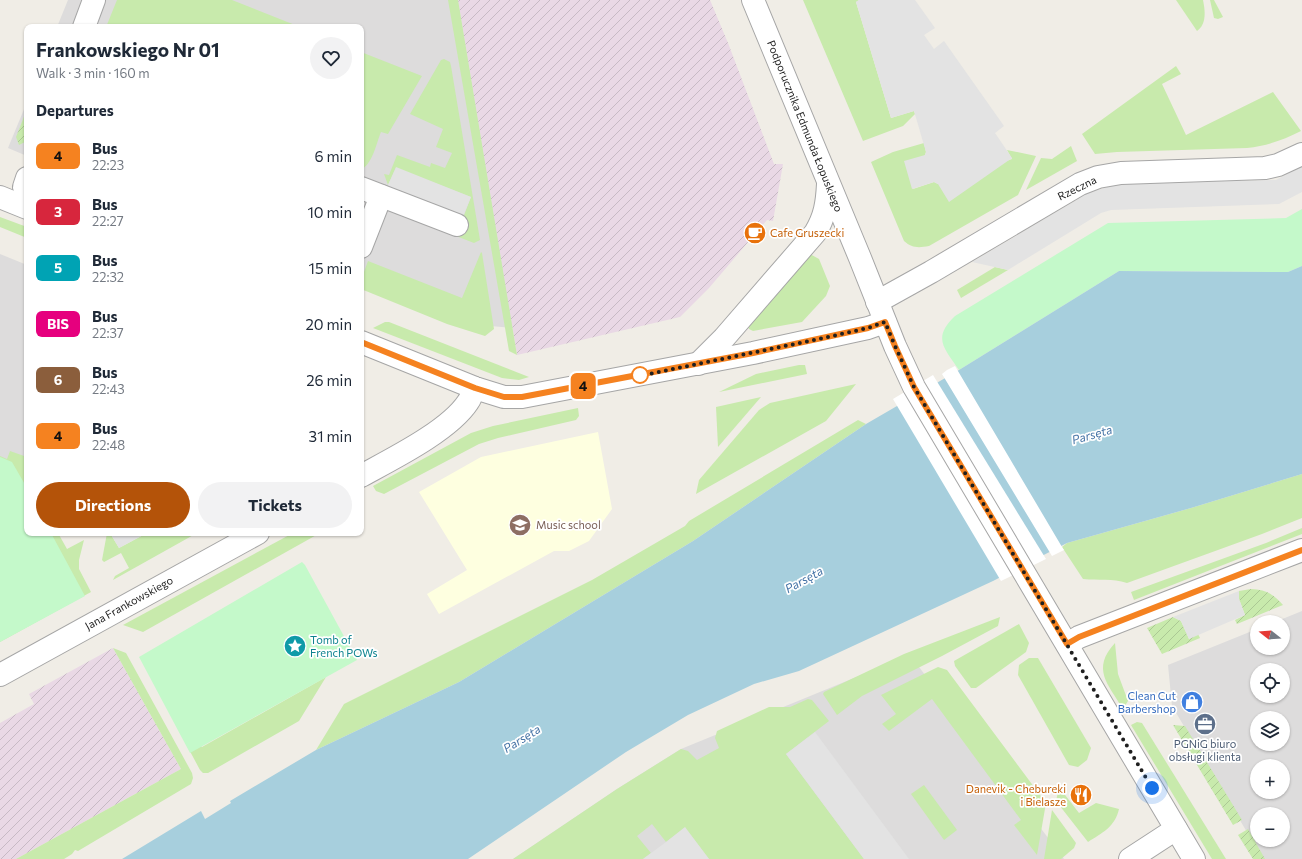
<!DOCTYPE html>
<html lang="en">
<head>
<meta charset="utf-8">
<style>
	:root { --surface:#fff; --page:#f2f2f3; --text:#1f2937; --muted:#747a83; --accent:#b45309 }
	body { margin:0; font-family:Commissioner,sans-serif; background:var(--page); color:var(--text); height:100vh; display:flex; flex-direction:column; font-size:15px; white-space:nowrap }
	* { box-sizing:border-box; margin:0 }
	p { font-size:13px; color:var(--muted) }
	.icon { flex:none; width:22px; height:22px; fill:none; stroke:currentColor; stroke-width:2; stroke-linecap:round; stroke-linejoin:round }
	.map { position:relative; flex:1; overflow:hidden }
	.sheet { position:absolute; left:24px; top:24px; width:340px; height:512px; display:flex; flex-direction:column; background:var(--surface); border-radius:8px; box-shadow:0 1px 3px #0004 }
	.sheet>* { flex:none }
	.badge { padding:0 8px; border-radius:6px; font-size:14px; line-height:26px }
	.needle { width:26px; rotate:287deg }
	.buttons { position:absolute; left:1250px; top:615px; display:grid; gap:8px }
	.buttons a { display:grid; place-items:center; width:40px; height:40px; border-radius:50%; background:var(--surface); box-shadow:0 1px 3px #0004; font-size:20px }
	.you { position:absolute; width:20px; height:20px; margin:-10px; border:3px solid #fff; border-radius:50%; background:#1a73e8; box-shadow:0 0 0 6px #1a73e833 }
	.map>.badge { position:absolute; translate:-50% -50%; box-shadow:0 0 0 2px #fff }
	h2 { padding:0 12px; font-size:15px; line-height:36px }
	.round { display:grid; place-items:center; flex:none; width:42px; height:42px; border-radius:21px; background:var(--page) }
	.headline { display:flex; align-items:center; justify-content:space-between; height:68px; padding:0 12px }
	h1 { font-size:19px; font-weight:700; line-height:30px }
	.primary-button { display:flex; gap:8px; margin-top:auto; padding:8px 12px }
	.primary-button a { flex:1; height:46px; border-radius:24px; background:var(--accent); color:#fff; font-size:16px; font-weight:700; line-height:46px; text-align:center }
	.primary-button a+a { background:var(--page); color:var(--text) }
	ul { padding:0; list-style:none }
	li { display:flex; align-items:center; gap:12px; height:56px; padding:0 12px }
	li div { flex:1 }
	li b { display:block; font-size:15px }
	li em { font-style:normal }
	li .badge { min-width:44px; font-weight:700; text-align:center }
	.map>svg:first-child { display:block }
	.residential { fill:#dddcdc; fill-rule:evenodd }
	.industrial { fill:url(#industrial-furrows) }
	.education { fill:#feffe0 }
	.grass { fill:#c8eaac }
	.park { fill:#c4f9ca }
	.garden { fill:url(#garden-furrows) }
	.parking { fill:#e3e3e3 }
	.water { fill:#a7cfdd }
	.pier { fill:#fff }
	.lines { fill:none; stroke-linecap:round; stroke-linejoin:round }
	.minor-casing { stroke:#a6a6a6; stroke-width:24 }
	.minor { stroke:#fff; stroke-width:22 }
	.line-casing { stroke:#fff; stroke-width:9 }
	.line { stroke:#f58220; stroke-width:6 }
	.walk { stroke:#1f1f1f; stroke-width:4; stroke-dasharray:0 7.2 }
	.stop-dot { fill:#fff; stroke:#f58220; stroke-width:2 }
	.labels { text-anchor:middle; stroke-width:3.5; stroke-linejoin:round; paint-order:stroke }
	.street-label { font-size:11px; fill:#1f1f1f; stroke:#fff }
	.food-label { font-size:11px; fill:#c56008; stroke:#fff; text-anchor:start }
	.education-label { font-size:11px; fill:#785e54; stroke:#fff; text-anchor:start }
	.culture-label { font-size:11px; fill:#0d838f; stroke:#fff; text-anchor:start }
	.shop-label { font-size:11px; fill:#366cbe; stroke:#fff; text-anchor:end }
	.service-label { font-size:11px; fill:#4e5e75; stroke:#fff }
	.water-label { font-size:12px; font-style:italic; fill:#4875a7; stroke:#fff }
</style>
</head>
<body>
<div class="map">
<svg width="1302" height="859" viewBox="0 0 1302 859">
	<defs>
		<pattern id="industrial-furrows" width="10" height="10" patternUnits="userSpaceOnUse"><rect width="10" height="10" fill="#e9d8e5"/><path d="M-1 1l2-2M0 10L10 0M9 11l2-2" fill="none" stroke="#c7b9c4"/></pattern>
		<pattern id="garden-furrows" width="10" height="10" patternUnits="userSpaceOnUse"><rect width="10" height="10" fill="#c8eaac"/><path d="M-1 1l2-2M0 10L10 0M9 11l2-2" fill="none" stroke="#abc894"/></pattern>
	</defs>
	<rect width="100%" height="100%" fill="#f0ede6"/>
	<g class="residential">
		<polygon points="68,0 458,0 513,328 447,322 361,288 361,27 57,27"/>
		<polygon points="27,102 27,156 8,148"/>
		<polygon points="0,254 27,265 27,467 0,457"/>
		<path d="M1302,611V859H1263L1172,706L1168,665L1257,629V648H1283V622H1275ZM1257,670H1283V696H1257ZM1257,718H1283V744H1257ZM1257,766H1283V792H1257ZM1257,814H1283V840H1257Z"/>
		<polygon points="910,655 1064,859 513,859 617,789 681,749"/>
	</g>
	<g class="industrial">
		<polygon points="458,0 710,0 728,43 774,164 783,164 773,221 767,220 709,288 680,317 517,355"/>
		<polygon points="113,648 181,769 16,859 0,859 0,723 34,704 29,694"/>
	</g>
	<polygon class="education" points="598,432 612,509 589,541 569,551 554,551 439,614 427,594 467,570 419,492 481,457"/>
	<g class="grass">
		<polygon points="117,0 232,0 300,27 106,27"/>
		<polygon points="448,0 458,0 517,355 509,351"/>
		<polygon points="803,0 859,0 856,2 891,118 914,111 915,114 903,126 863,141"/>
		<path d="M1176,0H1203C1205,10 1207,24 1197,31Z"/>
		<polygon points="1210,0 1214,0 1223,17 1218,19 1214,18"/>
		<path d="M361,52L422,76L388,134L381,132C376,144 373,163 361,170Z"/>
		<polygon points="444,59 450,62 451,66 480,240 474,243 456,236 471,197 396,168 388,185 384,174 389,175 397,155 430,167 431,163 445,168 452,153 436,147 443,129 410,114 441,60"/>
		<path d="M1176,66L1181,74L1162,84L1186,135L1273,92L1301,131C1283,140 1267,146 1247,148L1117,152L1095,154L1082,134Z"/>
		<path d="M924,143L926,152L913,189L934,182L938,184L1012,159L1007,150L1036,156L1018,195L929,246C918,248 912,248 904,241L871,162L893,152Z"/>
		<polygon points="1071,146 1077,161 1026,190 1041,158 1052,159"/>
		<polygon points="0,217 27,227 27,238 0,227"/>
		<polygon points="481,252 482,253 494,329 485,336 447,324 361,289 361,280 368,261 462,298"/>
		<polygon points="810,254 819,259 830,286 826,296 802,322 753,331 749,329 748,326"/>
		<polygon points="995,267 1008,270 961,298 957,290"/>
		<polygon points="385,322 389,322 529,377 519,380 502,378 373,328"/>
		<polygon points="799,365 805,365 807,374 719,392 756,374"/>
		<polygon points="856,384 826,421 696,494 699,480 759,410 770,403"/>
		<polygon points="761,397 718,447 716,407"/>
		<polygon points="578,408 579,416 576,420 498,438 479,444 384,494 376,491 373,486 471,433 493,426"/>
		<polygon points="858,420 866,424 693,541 459,682 316,750 344,704 592,580 685,526 689,521"/>
		<polygon points="10,451 27,457 27,533 58,533 67,549 84,540 79,560 79,569 91,592 0,642 0,456 7,459"/>
		<path d="M1302,474V518L1262,534L1127,583C1112,578 1099,581 1083,579L1062,547L1067,543L1191,508Z"/>
		<polygon points="1302,528 1302,534 1134,600 1131,592 1266,543"/>
		<polygon points="107,533 110,533 119,548 147,533 197,533 113,580 115,576 129,568 121,553 104,562 102,560"/>
		<polygon points="293,533 320,533 143,632 123,625"/>
		<polygon points="1000,617 998,626 942,656 862,696 837,715 823,694 824,692 904,654"/>
		<polygon points="1019,624 1029,643 1026,652 976,688 971,688 955,666 954,661"/>
		<path d="M1115,643L1118,674L1128,701L1123,709C1108,684 1091,669 1115,643Z"/>
		<polygon points="113,648 126,653 192,773 193,778 191,784 78,851 75,850 72,854 64,859 16,859 181,769"/>
		<polygon points="1029,658 1038,658 1091,748 1087,760 1078,767 1069,765 1018,675 1019,665"/>
		<polygon points="938,667 947,670 1046,803 1037,855 1014,825 1021,820 932,699 889,731 882,724 896,714 881,695"/>
		<polygon points="326,677 299,721 208,773 203,773 200,770 177,727 202,747"/>
		<polygon points="808,699 812,700 829,721 786,754 864,859 709,859 685,828 666,842 652,824 637,836 651,853 643,859 513,859 617,789 681,749 688,751 697,760 719,748 715,738 717,731 769,707 790,707"/>
		<polygon points="1137,722 1142,723 1226,859 1212,859 1131,725"/>
		<polygon points="924,785 957,830 944,840 911,794"/>
		<path d="M1062,791L1079,813L1096,803L1119,809C1115,827 1102,833 1088,842L1056,801L1058,792Z"/>
		<polygon points="1052,810 1076,843 1074,848 1061,859 1044,859"/>
	</g>
	<g class="park">
		<path d="M1302,209V266L1288,272L1119,271L959,370C944,348 932,338 955,316L1108,223L1286,218Z"/>
		<polygon points="0,457 12,462 27,488 27,533 51,533 85,596 0,642"/>
		<polygon points="302,562 305,565 357,660 190,753 139,657"/>
	</g>
	<g class="garden">
		<polygon points="27,109 27,141 19,145 16,137"/>
		<path d="M1251,589C1265,589 1275,595 1283,605L1237,624L1235,620L1245,615L1239,599V591Z"/>
		<polygon points="1173,617 1181,621 1189,639 1198,634 1200,638 1162,654 1147,628"/>
		<polygon points="1173,725 1185,726 1242,820 1233,825"/>
		<polygon points="1248,829 1265,859 1253,859 1238,835"/>
	</g>
	<g class="parking">
		<polygon points="859,0 915,0 935,28 924,35 934,49 944,41 1004,126 995,133 1012,158 949,202 938,184 934,182 912,189 904,161 925,155 926,152 914,111 891,118 856,2"/>
		<polygon points="1302,166 1302,192 1279,204 1111,210 1101,213 1008,270 972,262 1088,193 1111,186 1129,183 1276,180"/>
		<polygon points="396,167 471,197 462,219 390,190 388,185"/>
		<polygon points="110,533 147,533 119,548"/>
		<polygon points="1239,591 1239,599 1245,615 1189,639 1181,621 1173,617"/>
		<polygon points="815,732 818,736 909,859 864,859 786,754"/>
		<polygon points="685,827 709,859 643,859 666,842"/>
	</g>
	<polygon class="water" points="1302,266 1302,474 1191,508 1067,543 993,581 799,671 754,684 688,715 626,752 468,859 122,859 201,811 205,819 231,803 230,801 316,750 459,682 693,541 866,424 959,370 1119,271 1288,272"/>
	<g class="pier">
		<polygon points="955,366 1062,547 1064,550 1052,556 942,374 947,370"/>
		<polygon points="933,375 1046,559 1001,581 893,399"/>
	</g>
	<g class="lines">
		<g class="minor-casing">
			<g id="minor">
				<polyline points="753,0 860,258 895,346 914,387 1194,859"/>
				<polyline points="84,27 94,0"/>
				<polyline points="24,187 27,178"/>
				<polyline points="361,188 457,225"/>
				<polyline points="0,197 27,208"/>
				<polyline points="361,247 381,196"/>
				<polyline points="877,302 931,272 1080,184 1098,177 1121,173 1265,168 1278,165 1302,154"/>
				<polyline points="361,342 475,388 504,397 522,397 753,353 868,328 885,322"/>
				<path d="M698,364L724,338L815,233C825,217 827,203 828,184"/>
				<path d="M361,476C392,459 449,431 468,402C471,398 472,393 475,388"/>
				<polyline points="1067,644 1079,637 1302,550"/>
				<polyline points="0,675 258,533"/>
				<polyline points="1130,859 1176,829"/>
			</g>
		</g>
		<use href="#minor" class="minor"/>
	</g>
	<g class="lines">
		<g class="line-casing">
			<polyline id="line" points="361,342 475,388 504,397 522,397 753,353 868,328 885,322 895,346 914,387 1067,644 1079,637 1302,550"/>
		</g>
		<use href="#line" class="line"/>
		<polyline class="walk" points="640,375 639,376 819,339 868,328 885,322 895,346 914,387 1152,788"/>
	</g>
	<defs>
		<g id="cafe-disc" transform="scale(1.15)"><circle r="9.5" fill="#e8710a" stroke="#fff"/><path d="M-5.5-4.5H6V0H3Q3 3.5 0 3.5H-2.5Q-5.5 3.5-5.5 0ZM3-3.2v2h1.7v-2ZM-6 4.5H4V6H-6Z" fill="#fff"/></g>
		<g id="school-disc" transform="scale(1.15)"><circle r="9.5" fill="#8d6e63" stroke="#fff"/><path d="M0-5L7-2L0 1L-7-2ZM-4 1L0 2.5L4 1V4Q0 6-4 4Z" fill="#fff"/></g>
		<g id="sight-disc" transform="scale(1.15)"><circle r="9.5" fill="#0f9aa8" stroke="#fff"/><path d="M0-6L1.8-2.2L6-1.7L2.9 1.2L3.7 5.4L0 3.3L-3.7 5.4L-2.9 1.2L-6-1.7L-1.8-2.2Z" fill="#fff"/></g>
		<g id="shop-disc" transform="scale(1.15)"><circle r="9.5" fill="#3f7fe0" stroke="#fff"/><path d="M-5-2.5h2.3a2.7 3.5 0 0 1 5.4 0H5L5.5 6h-11ZM-1.5-2.5h3a1.5 2.3 0 0 0-3 0Z" fill="#fff"/></g>
		<g id="office-disc" transform="scale(1.15)"><circle r="9.5" fill="#5c6f8a" stroke="#fff"/><path d="M-6-3h4V-5.5h4V-3h4V5H-6ZM-1-4.5V-3h2v-1.5ZM-6 0V1H6V0Z" fill="#fff"/></g>
		<g id="restaurant-disc" transform="scale(1.15)"><circle r="9.5" fill="#e8710a" stroke="#fff"/><path d="M-5-6h1v4h1v-4h1v4h1v-4h1v5L-1.5 .5V6h-2V.5L-5-1ZM5-6V6H3V1.5H1.5Q1.5-4 5-6Z" fill="#fff"/></g>
	</defs>
	<g fill-rule="evenodd">
		<use href="#cafe-disc" x="755" y="233"/>
		<use href="#school-disc" x="520" y="525"/>
		<use href="#sight-disc" x="295" y="646"/>
		<use href="#shop-disc" x="1192" y="702"/>
		<use href="#office-disc" x="1205" y="724"/>
		<use href="#restaurant-disc" x="1081" y="795"/>
	</g>
	<circle class="stop-dot" cx="640" cy="375" r="8"/>
	<g class="labels">
		<g class="street-label">
			<text transform="translate(805 126) rotate(68)" y="4">Podporucznika Edmunda Łopuskiego</text>
			<text transform="translate(1077 188) rotate(-26)" y="4">Rzeczna</text>
			<text transform="translate(129 603) rotate(-29)" y="4">Jana Frankowskiego</text>
		</g>
		<g class="food-label">
			<text x="770" y="237">Cafe Gruszecki</text>
			<text x="1066" y="793" text-anchor="end">Danevik - Chebureki<tspan x="1066" dy="13">i Bielasze</tspan></text>
		</g>
		<g class="education-label">
			<text x="536" y="529">Music school</text>
		</g>
		<g class="culture-label">
			<text x="310" y="644">Tomb of<tspan x="310" dy="13">French POWs</tspan></text>
		</g>
		<g class="shop-label">
			<text x="1176" y="700">Clean Cut<tspan x="1176" dy="13">Barbershop</tspan></text>
		</g>
		<g class="service-label">
			<text x="1205" y="748">PGNiG biuro<tspan x="1205" dy="13">obsługi klienta</tspan></text>
		</g>
		<g class="water-label">
			<text transform="translate(1092 435) rotate(-16)" y="4">Parsęta</text>
			<text transform="translate(804 580) rotate(-29)" y="4">Parsęta</text>
			<text transform="translate(522 739) rotate(-32)" y="4">Parsęta</text>
		</g>
	</g>
</svg>
<div class="buttons">
<a><svg class="needle" viewBox="-14 -14 28 28"><path d="M0-13l5 13h-10z" fill="#e53935"/><path d="M0 13l5-13h-10z" fill="#747a83"/></svg></a>
<a><svg class="icon" aria-label="locate" viewBox="0 0 24 24"><circle cx="12" cy="12" r="6"/><path d="M12 2v4M12 18v4M2 12h4M18 12h4"/></svg></a>
<a><svg class="icon" aria-label="layers" viewBox="0 0 24 24"><path d="M12 4l9 5-9 5-9-5zM3 14l9 5 9-5"/></svg></a>
<a>+</a>
<a>−</a>
</div>
<div class="you" style="left:1152px;top:788px"></div>
<b class="badge" style="left:583px;top:386px;background:#f58220;color:#111">4</b>
<section class="sheet">
<div class="headline"><div><h1>Frankowskiego Nr 01</h1><p>Walk · 3 min · 160 m</p></div><a class="round"><svg class="icon" aria-label="heart" viewBox="0 0 24 24"><path d="M12 20l-8-8c-3-5 5-10 8-4 3-6 11-1 8 4z"/></svg></a></div>
<h2>Departures</h2>
<ul>
<li><span class="badge" style="background:#f58220;color:#111">4</span><div><b>Bus</b><p>22:23</p></div><em>6 min</em></li>
<li><span class="badge" style="background:#d7263d;color:#fff">3</span><div><b>Bus</b><p>22:27</p></div><em>10 min</em></li>
<li><span class="badge" style="background:#00a3b4;color:#fff">5</span><div><b>Bus</b><p>22:32</p></div><em>15 min</em></li>
<li><span class="badge" style="background:#e6007e;color:#fff">BIS</span><div><b>Bus</b><p>22:37</p></div><em>20 min</em></li>
<li><span class="badge" style="background:#8b5e3c;color:#fff">6</span><div><b>Bus</b><p>22:43</p></div><em>26 min</em></li>
<li><span class="badge" style="background:#f58220;color:#111">4</span><div><b>Bus</b><p>22:48</p></div><em>31 min</em></li>
</ul>
<div class="primary-button"><a>Directions</a><a>Tickets</a></div>
</section>
</div>
</body>
</html>
